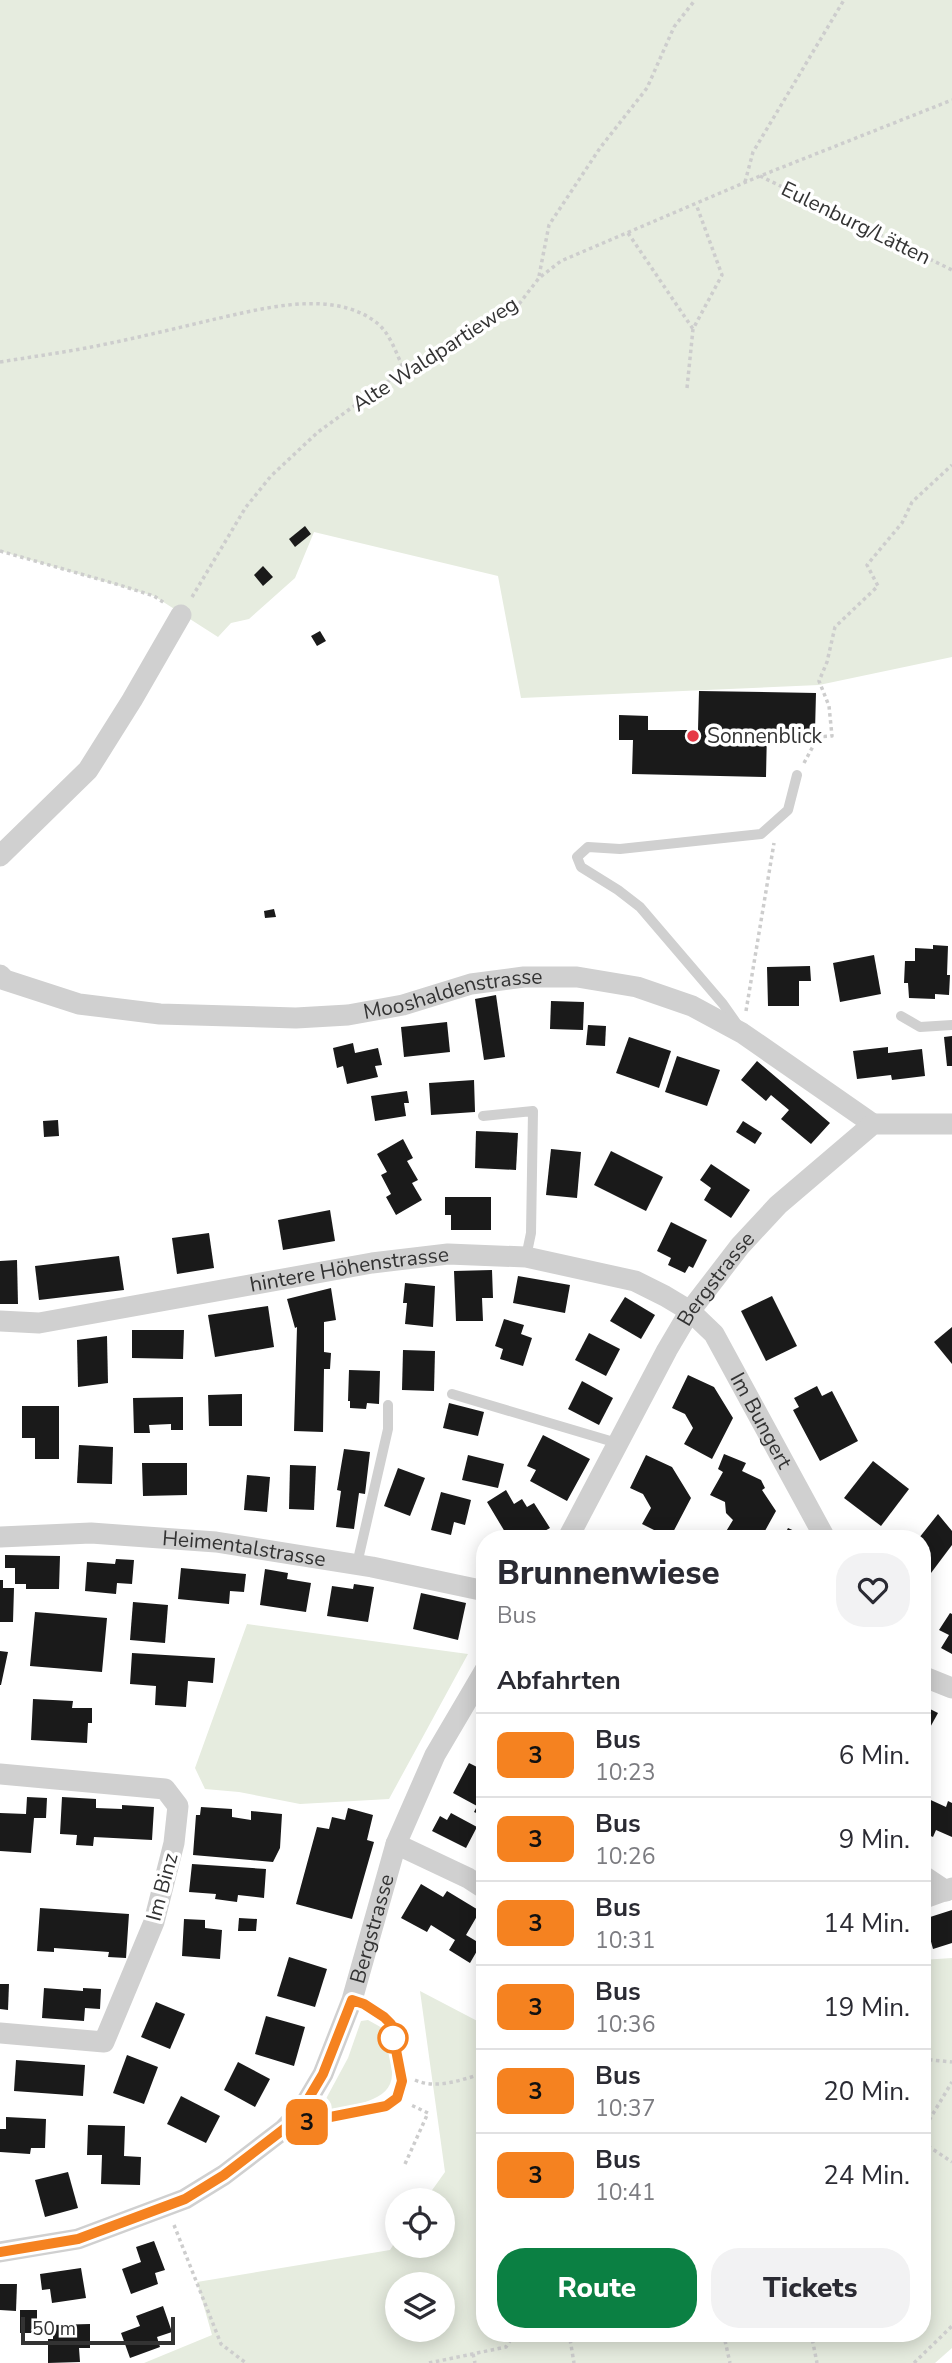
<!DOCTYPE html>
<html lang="de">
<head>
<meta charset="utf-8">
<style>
	:root { --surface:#fff; --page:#f2f2f3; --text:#2b2b33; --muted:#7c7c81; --line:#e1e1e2; --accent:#0b8043 }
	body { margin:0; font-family:"Nunito Sans",sans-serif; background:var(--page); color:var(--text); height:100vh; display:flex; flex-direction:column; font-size:26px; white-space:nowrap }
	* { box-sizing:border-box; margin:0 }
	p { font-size:23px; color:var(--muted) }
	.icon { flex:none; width:38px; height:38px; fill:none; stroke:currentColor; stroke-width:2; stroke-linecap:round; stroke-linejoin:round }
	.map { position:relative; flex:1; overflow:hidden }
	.side { position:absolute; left:476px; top:1530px; width:455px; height:812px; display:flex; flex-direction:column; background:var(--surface); border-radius:28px; box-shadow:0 4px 18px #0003 }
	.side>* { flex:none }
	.badge { padding:0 14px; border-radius:10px; font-size:24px; line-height:46px }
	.buttons { position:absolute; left:385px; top:2188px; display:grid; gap:14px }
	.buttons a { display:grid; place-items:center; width:70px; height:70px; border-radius:50%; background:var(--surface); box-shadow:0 4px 18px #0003; font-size:35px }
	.scale { position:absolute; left:21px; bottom:18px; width:154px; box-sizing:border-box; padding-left:7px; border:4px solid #333; border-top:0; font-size:19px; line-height:24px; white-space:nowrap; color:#333; -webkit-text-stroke:5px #fff; paint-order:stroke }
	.map>.badge { position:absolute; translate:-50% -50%; box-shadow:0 0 0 4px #fff }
	h2 { padding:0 21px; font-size:26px; line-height:63px }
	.round { display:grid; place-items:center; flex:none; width:74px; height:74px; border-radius:28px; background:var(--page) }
	.overview { display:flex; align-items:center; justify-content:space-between; height:119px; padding:0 21px }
	h1 { font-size:33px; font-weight:800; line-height:52px }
	.primary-button { display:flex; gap:14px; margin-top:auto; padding:14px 21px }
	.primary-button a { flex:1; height:80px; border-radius:28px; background:var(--accent); color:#fff; font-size:28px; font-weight:800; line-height:80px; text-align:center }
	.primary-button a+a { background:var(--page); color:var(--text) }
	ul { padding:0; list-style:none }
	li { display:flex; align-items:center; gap:21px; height:84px; padding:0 21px; border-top:2px solid var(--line) }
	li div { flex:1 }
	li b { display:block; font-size:26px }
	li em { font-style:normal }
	li .badge { min-width:77px; font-weight:700; text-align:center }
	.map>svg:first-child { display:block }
	.green { fill:#e6ecdf; fill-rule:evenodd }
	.building { fill:#1a1a1a }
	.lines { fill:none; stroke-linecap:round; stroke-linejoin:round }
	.path { stroke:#cdcdcd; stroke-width:3.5; stroke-dasharray:3.5 3.5; stroke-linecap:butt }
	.service { stroke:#d0d0d0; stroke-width:10 }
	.minor { stroke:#d0d0d0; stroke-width:21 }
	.line-casing { stroke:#fff; stroke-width:16 }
	.line { stroke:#f58220; stroke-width:10 }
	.poi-dot { fill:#e63946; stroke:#fff; stroke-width:2.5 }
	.stop-dot { fill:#fff; stroke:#f58220; stroke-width:3.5 }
	.labels { text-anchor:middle; stroke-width:7; stroke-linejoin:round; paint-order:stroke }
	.street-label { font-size:21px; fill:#333; stroke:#fff }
	.poi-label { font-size:21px; fill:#333; stroke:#fff; text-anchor:start }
</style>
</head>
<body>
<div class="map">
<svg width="952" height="2363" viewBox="0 0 952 2363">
	<rect width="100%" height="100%" fill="#fff"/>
	<g class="green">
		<polygon points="0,0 952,0 952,657 819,685 521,698 498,576 314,532 295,578 249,619 231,623 218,637 154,596 0,551"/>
		<polygon points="247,1624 468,1654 389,1799 300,1804 239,1792 205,1789 195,1768"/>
		<path d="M952,1958V2348L935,2363H144L212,2335L197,2282L390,2250L397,2239V2245H443V2200H425L445,2172L420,1991L485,2025V2333H922V1960ZM397,2284H443V2329H397Z"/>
		<path d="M368,2020L384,2029C387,2043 392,2058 392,2073C393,2103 350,2105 328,2110L321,2108L348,2058L361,2021Z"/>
	</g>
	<g class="building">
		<polygon points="305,526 311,534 295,547 289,539"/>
		<polygon points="263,566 273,577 263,586 254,575"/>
		<polygon points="320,631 326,641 317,646 311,636"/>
		<polygon points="699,691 816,693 815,731 767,730 766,777 632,774 633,740 619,740 619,715 648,716 648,730 698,730"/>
		<polygon points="274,909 276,917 265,918 264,911"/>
		<polygon points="933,945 948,946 947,975 950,975 949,995 935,994 935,999 909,998 908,983 904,983 905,961 915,961 915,948 933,949"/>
		<polygon points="874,955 881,994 840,1002 833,963"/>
		<polygon points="810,966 811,981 799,981 799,1006 768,1006 767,967"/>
		<polygon points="496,995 505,1057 484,1060 475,999"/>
		<polygon points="551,1001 584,1002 583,1030 550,1029"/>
		<polygon points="447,1022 450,1052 404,1057 401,1027"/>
		<polygon points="588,1025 606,1026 605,1046 586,1045"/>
		<polygon points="952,1036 952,1066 947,1066 944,1037"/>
		<polygon points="629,1037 671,1051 659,1088 616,1073"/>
		<polygon points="353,1043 355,1053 378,1048 382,1065 375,1066 378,1077 347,1084 343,1066 337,1068 333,1048"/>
		<polygon points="888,1047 888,1053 922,1049 925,1076 892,1080 891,1075 857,1079 853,1051"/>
		<polygon points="677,1056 720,1070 707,1106 665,1092"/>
		<polygon points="757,1061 830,1123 811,1144 781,1119 789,1110 771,1095 766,1101 741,1080"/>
		<polygon points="474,1080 475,1112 431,1115 429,1083"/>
		<polygon points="407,1091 409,1103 404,1103 406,1116 375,1121 371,1096"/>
		<polygon points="58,1120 59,1136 44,1137 43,1121"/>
		<polygon points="743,1121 762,1133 755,1144 736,1132"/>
		<polygon points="476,1131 518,1133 516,1170 475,1168"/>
		<polygon points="403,1139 413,1158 407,1161 418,1180 412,1183 422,1200 396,1215 386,1197 391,1194 381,1175 387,1172 377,1154"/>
		<polygon points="551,1149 581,1152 577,1198 546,1195"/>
		<polygon points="611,1151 663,1177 646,1211 594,1185"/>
		<polygon points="711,1164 750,1190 731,1218 704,1200 711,1188 700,1180"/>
		<polygon points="445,1197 491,1197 491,1230 451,1230 451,1215 445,1215"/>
		<polygon points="330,1210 335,1241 283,1250 278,1220"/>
		<polygon points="671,1222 707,1240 693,1268 689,1266 685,1273 668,1265 671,1258 657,1251"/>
		<polygon points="209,1233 214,1268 177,1274 172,1238"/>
		<polygon points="119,1256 124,1290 39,1300 35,1266"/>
		<polygon points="17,1260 18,1304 0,1304 0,1261"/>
		<polygon points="492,1270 493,1298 482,1298 483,1321 456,1321 454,1271"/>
		<polygon points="518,1276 570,1285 565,1313 513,1303"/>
		<polygon points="405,1283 435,1286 433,1327 405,1324 407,1303 403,1303"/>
		<polygon points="331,1288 336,1320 324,1322 324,1352 331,1353 330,1369 324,1369 323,1432 294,1431 297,1327 295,1328 287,1299"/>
		<polygon points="772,1296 797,1346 766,1361 741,1311"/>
		<polygon points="625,1297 655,1315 641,1339 610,1321"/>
		<polygon points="268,1306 274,1347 215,1357 208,1315"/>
		<polygon points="504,1319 524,1325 521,1334 532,1338 523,1366 500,1359 503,1349 495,1346"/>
		<polygon points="952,1327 952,1364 934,1342"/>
		<polygon points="132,1330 184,1330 183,1359 132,1358"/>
		<polygon points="589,1333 620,1349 606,1376 575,1360"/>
		<polygon points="107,1336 108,1383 78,1387 77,1340"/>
		<polygon points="403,1350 435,1351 434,1391 402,1390"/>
		<polygon points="349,1370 380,1371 379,1404 367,1403 366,1409 350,1408 350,1401 348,1401"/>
		<polygon points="688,1375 714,1387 733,1418 712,1459 684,1444 693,1428 685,1414 672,1408"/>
		<polygon points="582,1381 613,1398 599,1425 568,1409"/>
		<polygon points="817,1386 822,1396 832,1391 858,1441 820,1461 793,1410 799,1407 794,1398"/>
		<polygon points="242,1394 242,1426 209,1426 208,1395"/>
		<polygon points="183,1397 183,1430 171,1430 171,1424 149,1425 150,1433 134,1433 133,1398"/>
		<polygon points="449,1403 484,1412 478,1436 443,1428"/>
		<polygon points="22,1406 59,1406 59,1459 35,1459 35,1438 22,1438"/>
		<polygon points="543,1435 590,1459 567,1501 530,1481 536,1470 527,1466"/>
		<polygon points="79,1445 113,1447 112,1484 77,1483"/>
		<polygon points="344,1449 370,1452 365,1494 359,1493 354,1529 336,1527 341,1491 337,1490"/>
		<polygon points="724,1454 746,1463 742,1471 761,1480 765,1488 762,1490 776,1511 761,1538 722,1538 733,1520 726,1513 725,1502 710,1495 723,1472 718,1469"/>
		<polygon points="468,1455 504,1464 498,1488 462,1480"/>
		<polygon points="646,1455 672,1467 691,1498 670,1538 642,1524 651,1508 643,1494 630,1488"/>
		<polygon points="873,1461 909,1489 881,1526 844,1498"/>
		<polygon points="142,1463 187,1463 187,1495 143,1496"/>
		<polygon points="290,1465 316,1466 314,1510 289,1509"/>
		<polygon points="398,1468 425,1478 410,1516 384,1506"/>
		<polygon points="247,1475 270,1477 267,1512 244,1510"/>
		<polygon points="506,1490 514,1504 522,1499 527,1507 534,1503 550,1528 532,1538 494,1538 505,1532 487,1502"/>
		<polygon points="441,1492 471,1500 465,1525 454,1522 451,1535 431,1530"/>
		<polygon points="938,1514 952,1531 952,1545 931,1573 922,1561 922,1538 919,1538"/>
		<polygon points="788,1528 801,1534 799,1538 783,1538"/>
		<polygon points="5,1555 60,1556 59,1589 26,1589 26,1584 15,1584 15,1568 5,1568"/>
		<polygon points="116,1559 134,1560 132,1584 117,1583 116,1594 85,1591 87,1562 115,1564"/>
		<polygon points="181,1568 246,1574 244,1592 230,1591 229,1604 178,1599"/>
		<polygon points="265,1569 288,1573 287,1579 311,1583 306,1612 260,1605"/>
		<polygon points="0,1580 3,1580 3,1588 14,1588 13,1622 0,1622"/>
		<polygon points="354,1584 374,1587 368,1622 327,1616 332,1586 353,1589"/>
		<polygon points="421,1593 466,1603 458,1640 413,1629"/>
		<polygon points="133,1602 168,1605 165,1643 130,1640"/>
		<polygon points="35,1612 107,1618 102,1672 30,1666"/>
		<polygon points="950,1613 952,1614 952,1654 941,1648 949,1635 939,1630"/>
		<polygon points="0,1651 8,1652 1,1685 0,1685"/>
		<polygon points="132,1653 215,1658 213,1683 188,1681 186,1707 155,1705 156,1686 130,1684"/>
		<polygon points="33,1699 73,1701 72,1708 92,1708 92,1723 88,1723 87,1743 31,1740"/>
		<polygon points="922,1705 938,1713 922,1742"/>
		<polygon points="469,1763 485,1771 485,1817 474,1812 477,1806 453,1793"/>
		<polygon points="922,1796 946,1807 948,1801 952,1803 952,1837 936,1830 933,1837 922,1832"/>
		<polygon points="27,1797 47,1798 46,1818 34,1818 31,1853 0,1851 0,1813 26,1814"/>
		<polygon points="62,1797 96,1799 96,1808 122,1809 122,1805 154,1807 152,1840 94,1837 93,1846 76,1845 77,1835 60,1834"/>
		<polygon points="201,1807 232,1809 232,1817 251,1820 251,1811 282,1814 280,1848 273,1862 193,1855 196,1815 200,1815"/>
		<polygon points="348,1808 373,1815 367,1840 374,1842 352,1919 296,1904 317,1827 329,1829 332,1817 345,1820"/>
		<polygon points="451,1813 477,1827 466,1848 432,1831 440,1816 447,1820"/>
		<polygon points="192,1864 266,1869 264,1898 238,1895 237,1902 215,1899 216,1894 189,1892"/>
		<polygon points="421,1884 443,1897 447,1891 480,1911 466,1935 481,1944 470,1963 449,1950 455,1940 431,1925 427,1932 401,1918"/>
		<polygon points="40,1908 129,1914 126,1958 108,1957 109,1952 54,1948 54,1952 37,1951"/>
		<polygon points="952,1910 952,1943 933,1949 930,1938 922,1941 922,1915 926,1914 927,1918"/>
		<polygon points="239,1918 257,1919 256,1931 238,1931"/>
		<polygon points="184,1919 205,1920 205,1928 222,1930 220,1959 182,1956"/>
		<polygon points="289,1957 327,1969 315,2007 277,1996"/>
		<polygon points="0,1984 9,1984 8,2010 0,2009"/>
		<polygon points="44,1988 83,1991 83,1988 101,1989 100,2009 85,2008 84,2021 42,2018"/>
		<polygon points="156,2002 185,2014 170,2049 141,2037"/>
		<polygon points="266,2016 305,2027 294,2066 255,2054"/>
		<polygon points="127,2055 158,2067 144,2104 113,2093"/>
		<polygon points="16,2060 85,2065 83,2096 14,2091"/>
		<polygon points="238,2062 270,2079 255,2107 224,2090"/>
		<polygon points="181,2096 220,2116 206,2143 167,2124"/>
		<polygon points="6,2117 46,2119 45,2148 31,2148 30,2154 0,2152 0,2129 6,2129"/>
		<polygon points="88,2125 125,2126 124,2156 141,2157 140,2185 101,2184 102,2155 87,2155"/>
		<polygon points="68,2172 78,2208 45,2217 35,2180"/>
		<polygon points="154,2241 165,2270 155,2273 158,2284 131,2294 122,2269 141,2262 136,2247"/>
		<polygon points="81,2268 86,2298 52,2303 50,2289 42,2290 40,2274"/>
		<polygon points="0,2284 17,2284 16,2311 0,2310"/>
		<polygon points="163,2306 172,2332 157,2337 160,2347 130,2358 121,2333 140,2326 136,2316"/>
		<rect x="20" y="2310" width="17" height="23"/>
		<polygon points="90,2324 90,2348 79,2348 80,2362 48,2363 48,2339 53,2339 53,2325"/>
	</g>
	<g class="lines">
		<g class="path">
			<polyline points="760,176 952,270"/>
			<polyline points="745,182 753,152 844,0"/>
			<polyline points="628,233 693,329"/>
			<polyline points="539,276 549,225 600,148 647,88 674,27 695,0"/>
			<path d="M0,362C37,356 74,351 111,343C144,336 178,328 211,320C261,309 333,288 377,323C390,333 397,355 404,370"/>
			<polyline points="687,388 693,329 722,275 696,204"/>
			<polyline points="0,551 116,584 154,596 166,604"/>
			<polyline points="192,597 246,507 271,476 318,432 404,370 511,310 519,304 539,278 561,261 760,176 952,100"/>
			<polyline points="804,763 818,737 832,736 829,706 819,681 827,662 835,627 878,586 867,565 902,523 912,502 952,465"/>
			<polyline points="746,1011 774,843"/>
			<polyline points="922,2059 952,2062"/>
			<path d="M415,2080C437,2090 463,2079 485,2073"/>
			<polyline points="922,2132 952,2082"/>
			<polyline points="922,2142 952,2162"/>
			<polyline points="405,2164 428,2113 411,2105"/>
			<polyline points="174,2225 221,2344 246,2363"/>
			<polyline points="569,2333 574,2363"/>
			<polyline points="712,2333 713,2338 724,2336 730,2363"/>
			<polyline points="811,2333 817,2363"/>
			<polyline points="473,2354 475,2363"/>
			<polyline points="429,2363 506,2347 515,2333"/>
			<polyline points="914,2363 952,2326"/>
		</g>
		<g class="service">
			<polyline points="901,1016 920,1027 952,1025"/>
			<polyline points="737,1024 723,1004 640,907 618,890 581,867 577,857 588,847 620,849 761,834 788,810 797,775"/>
			<polyline points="483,1116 533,1111 531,1233 526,1257"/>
			<polyline points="452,1394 617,1443"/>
			<polyline points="357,1564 388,1429 388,1405"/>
			<path d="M294,2126L386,2106C393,2102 398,2098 401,2090C403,2082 394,2032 390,2023C383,2011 364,2004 352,2000"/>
		</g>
		<g class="minor">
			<polyline points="0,856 88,770 132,700 181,615"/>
			<path id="s1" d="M0,975L5,980L79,1004L160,1014L296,1018L348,1015L403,1005L471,984L524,977H577L637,987L692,1006L742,1033L873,1124"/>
			<path id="s2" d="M0,1321L39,1323L372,1263L448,1254L526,1257L635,1281L665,1296L690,1311L714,1334L825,1538"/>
			<path id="s3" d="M0,1537L91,1533L216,1542L372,1567L485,1591"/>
			<path id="s4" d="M568,1538L667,1350L690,1311L740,1246L778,1205L873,1124H952"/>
			<polyline points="922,1676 952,1688"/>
			<polyline points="0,1774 165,1789 178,1806 174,1843 154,1922 104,2042 0,2033"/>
			<polyline points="396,1844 468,1878 485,1889"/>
			<polyline points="922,1875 946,1891"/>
			<polyline points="922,1899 952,1888"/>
			<path id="s5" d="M0,2252L78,2239L185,2199L224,2175L284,2129L301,2111L323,2074L352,2000L396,1844L435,1755L485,1670"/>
		</g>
	</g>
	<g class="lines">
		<g class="line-casing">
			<polyline id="line" points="0,2252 78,2239 185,2199 224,2175 284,2129 310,2121 386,2106 397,2098 402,2081 391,2024 384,2017 364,2004 352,2000 323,2074 301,2111"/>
		</g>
		<use href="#line" class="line"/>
	</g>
	<circle class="poi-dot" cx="693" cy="736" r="7"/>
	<circle class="stop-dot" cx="393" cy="2038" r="14"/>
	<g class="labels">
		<g class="street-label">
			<text transform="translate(856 223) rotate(26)" y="7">Eulenburg/Lätten</text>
			<text transform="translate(435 354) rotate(-33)" y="7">Alte Waldpartieweg</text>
			<text dy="7" stroke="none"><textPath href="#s1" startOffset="462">Mooshaldenstrasse</textPath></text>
			<text dy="7" stroke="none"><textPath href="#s2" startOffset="354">hintere Höhenstrasse</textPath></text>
			<text dy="7" stroke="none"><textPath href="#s4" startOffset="299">Bergstrasse</textPath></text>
			<text dy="7" stroke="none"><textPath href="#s2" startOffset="838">Im Bungert</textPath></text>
			<text dy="7" stroke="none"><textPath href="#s3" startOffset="245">Heimentalstrasse</textPath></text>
			<text transform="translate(162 1887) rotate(-75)" y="7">Im Binz</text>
			<text dy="7" stroke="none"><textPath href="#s5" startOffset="536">Bergstrasse</textPath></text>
		</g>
		<g class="poi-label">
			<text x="707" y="743">Sonnenblick</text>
		</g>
	</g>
</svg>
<div class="buttons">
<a><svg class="icon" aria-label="locate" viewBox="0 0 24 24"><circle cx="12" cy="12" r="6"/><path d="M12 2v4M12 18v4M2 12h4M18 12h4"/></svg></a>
<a><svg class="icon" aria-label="layers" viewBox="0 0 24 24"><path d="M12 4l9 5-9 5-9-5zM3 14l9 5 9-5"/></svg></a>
</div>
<div class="scale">50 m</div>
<b class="badge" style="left:307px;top:2122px;background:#f58220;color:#111">3</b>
<section class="side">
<div class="overview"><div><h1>Brunnenwiese</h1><p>Bus</p></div><a class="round"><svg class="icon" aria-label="heart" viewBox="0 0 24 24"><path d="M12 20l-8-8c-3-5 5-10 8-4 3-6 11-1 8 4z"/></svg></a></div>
<h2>Abfahrten</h2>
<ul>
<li><span class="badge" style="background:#f58220;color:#111">3</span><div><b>Bus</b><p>10:23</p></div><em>6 Min.</em></li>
<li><span class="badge" style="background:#f58220;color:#111">3</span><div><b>Bus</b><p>10:26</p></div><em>9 Min.</em></li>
<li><span class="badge" style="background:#f58220;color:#111">3</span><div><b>Bus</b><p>10:31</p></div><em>14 Min.</em></li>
<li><span class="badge" style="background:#f58220;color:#111">3</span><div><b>Bus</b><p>10:36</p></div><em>19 Min.</em></li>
<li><span class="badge" style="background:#f58220;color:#111">3</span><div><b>Bus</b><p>10:37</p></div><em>20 Min.</em></li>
<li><span class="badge" style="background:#f58220;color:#111">3</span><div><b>Bus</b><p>10:41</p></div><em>24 Min.</em></li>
</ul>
<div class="primary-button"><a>Route</a><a>Tickets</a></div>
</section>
</div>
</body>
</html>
